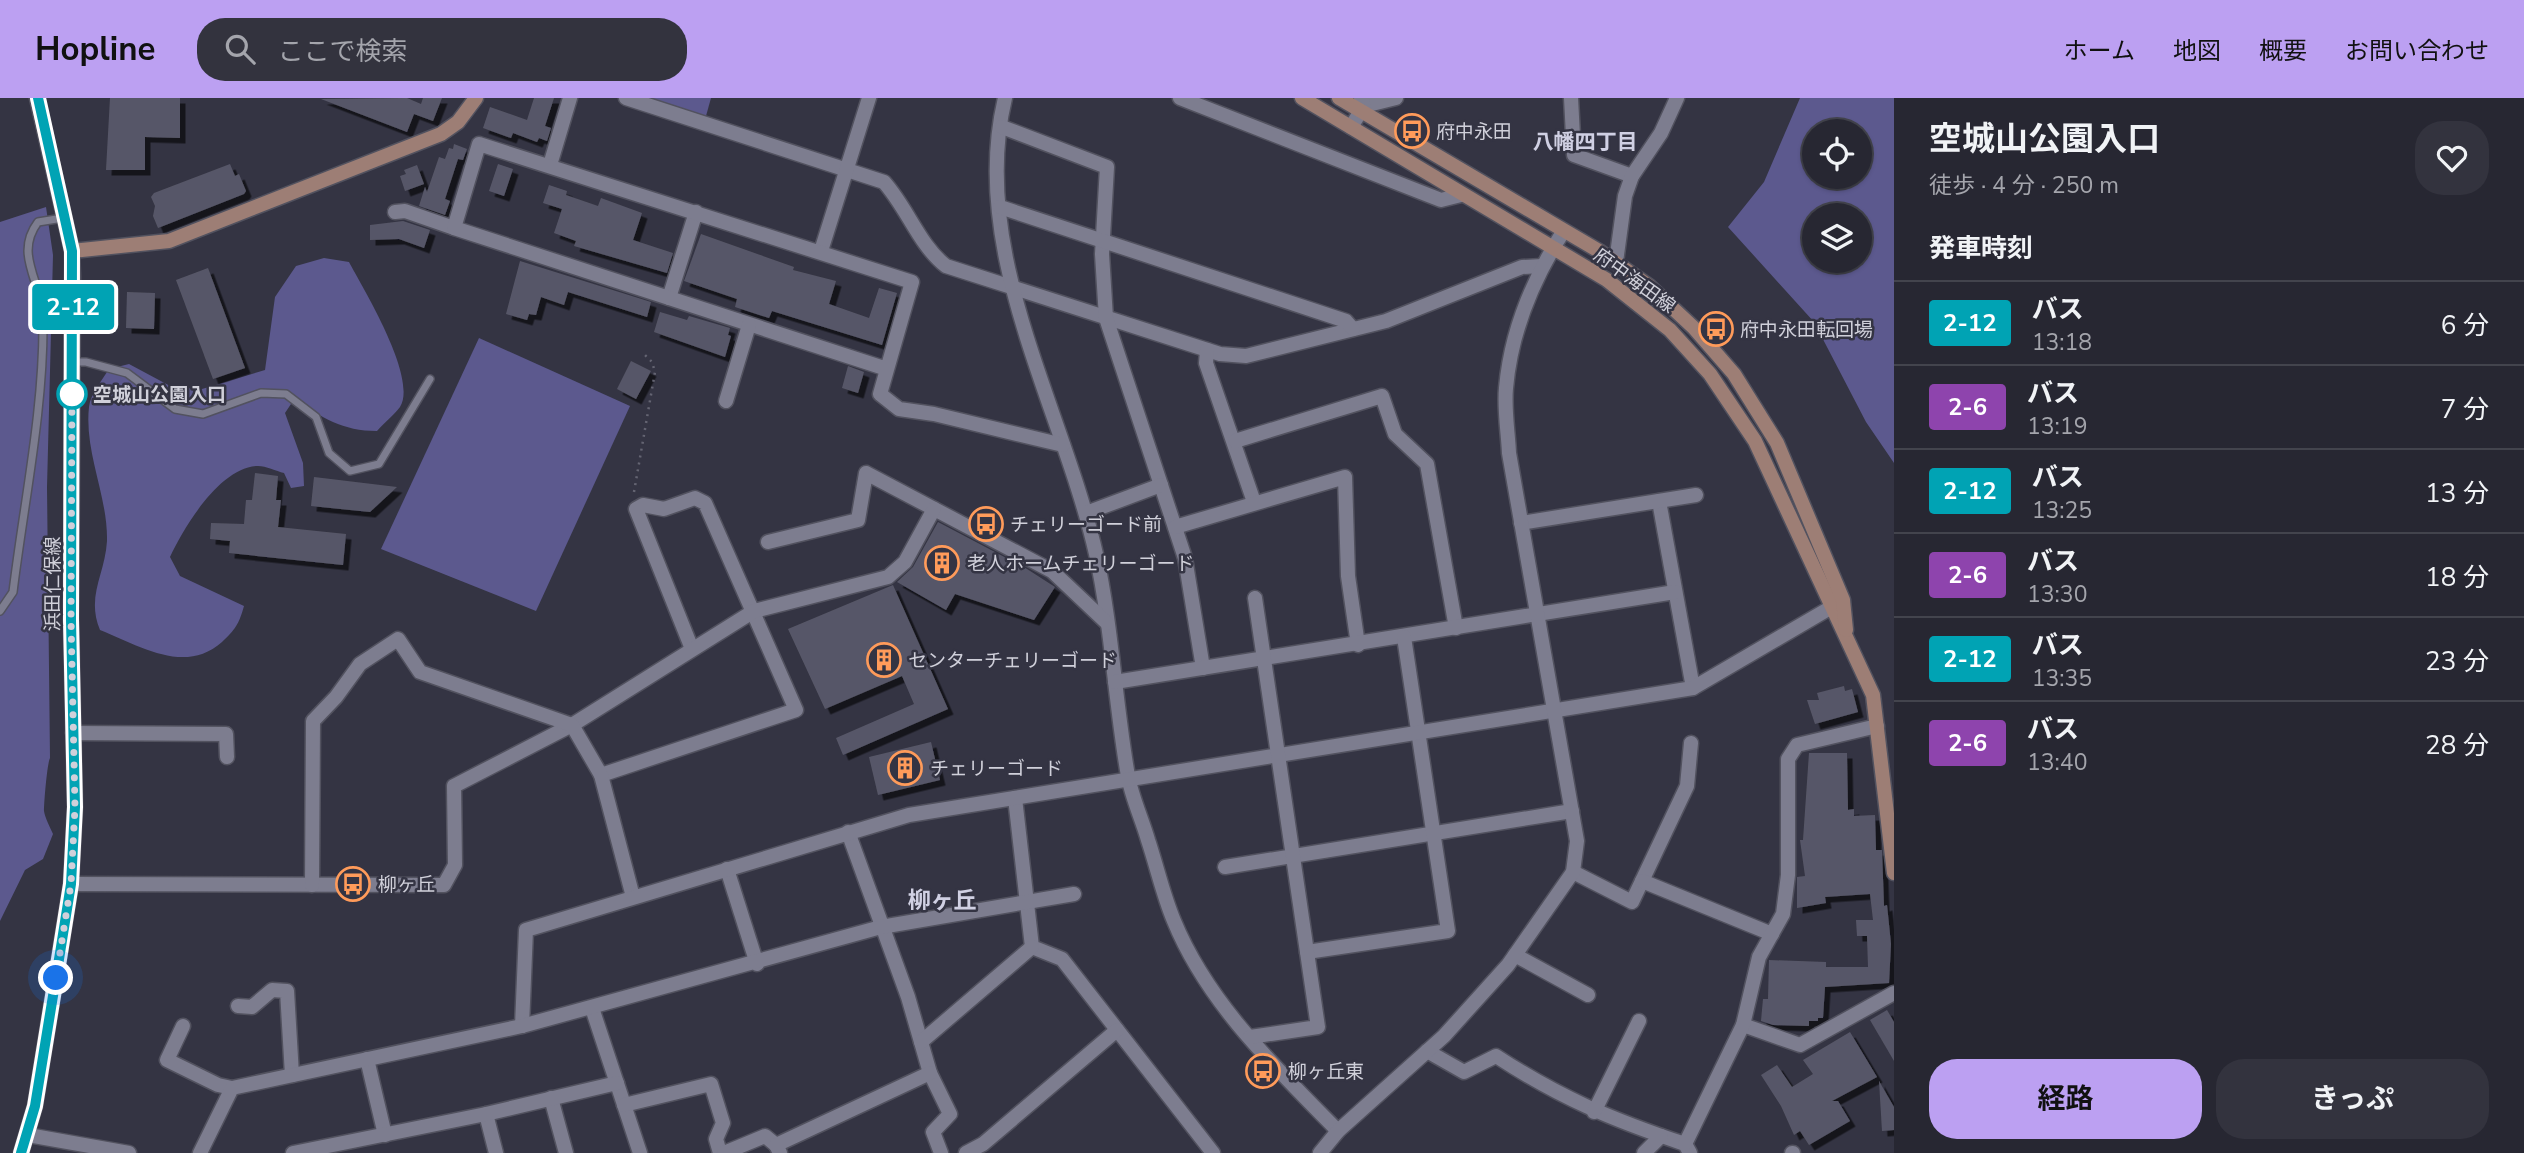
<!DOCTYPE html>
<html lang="ja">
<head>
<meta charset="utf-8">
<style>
	:root { --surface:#272732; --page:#33333e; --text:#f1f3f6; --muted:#a4a5ac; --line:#43444d; --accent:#bca0f2 }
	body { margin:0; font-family:"Nunito Sans","Noto Sans JP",sans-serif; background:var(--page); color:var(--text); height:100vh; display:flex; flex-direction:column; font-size:26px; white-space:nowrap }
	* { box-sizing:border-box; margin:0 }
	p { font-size:23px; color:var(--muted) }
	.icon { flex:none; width:38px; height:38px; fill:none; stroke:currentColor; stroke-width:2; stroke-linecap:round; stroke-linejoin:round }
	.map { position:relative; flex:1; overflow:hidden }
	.panel { display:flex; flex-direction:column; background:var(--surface); width:630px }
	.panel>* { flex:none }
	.badge { padding:0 14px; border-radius:5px; font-size:24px; line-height:46px }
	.buttons { position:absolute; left:1802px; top:21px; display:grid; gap:14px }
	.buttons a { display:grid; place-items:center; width:70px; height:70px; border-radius:50%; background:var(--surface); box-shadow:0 2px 5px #0004,0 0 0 2px var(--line); font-size:35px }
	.you { position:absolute; width:35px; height:35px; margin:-18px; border:5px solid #fff; border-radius:50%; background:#1a73e8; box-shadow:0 0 0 10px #1a73e833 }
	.map>.badge { position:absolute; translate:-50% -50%; box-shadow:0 0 0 4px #fff }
	h2 { padding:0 35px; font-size:26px; line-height:63px }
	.round { display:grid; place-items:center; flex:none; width:74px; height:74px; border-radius:28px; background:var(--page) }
	.head { display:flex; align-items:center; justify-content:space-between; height:119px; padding:0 35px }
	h1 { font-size:33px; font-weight:700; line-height:52px }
	.primary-button { display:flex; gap:14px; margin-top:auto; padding:14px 35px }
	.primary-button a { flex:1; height:80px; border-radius:28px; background:var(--accent); color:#111; font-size:28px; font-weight:700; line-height:80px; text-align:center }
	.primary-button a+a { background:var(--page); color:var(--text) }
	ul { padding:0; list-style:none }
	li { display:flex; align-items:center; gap:21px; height:84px; padding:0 35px; border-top:2px solid var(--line) }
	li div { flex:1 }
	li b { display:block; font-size:26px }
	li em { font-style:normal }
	li .badge { min-width:77px; font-weight:700; text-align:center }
	header { display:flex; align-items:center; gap:42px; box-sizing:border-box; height:98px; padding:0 35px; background:var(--accent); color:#111 }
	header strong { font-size:33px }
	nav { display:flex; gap:38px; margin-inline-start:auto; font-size:24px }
	.search { width:490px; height:63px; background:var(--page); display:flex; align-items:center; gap:18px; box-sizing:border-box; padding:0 24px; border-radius:28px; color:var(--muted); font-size:26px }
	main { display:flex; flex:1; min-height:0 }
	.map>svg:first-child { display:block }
	.green { fill:#5c598e; fill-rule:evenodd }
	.building { fill:#575767; filter:url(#shadow) }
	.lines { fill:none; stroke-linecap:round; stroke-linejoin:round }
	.lane-casing { stroke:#52525f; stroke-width:10 }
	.street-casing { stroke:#52525f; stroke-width:17 }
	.secondary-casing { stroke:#52525f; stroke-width:17 }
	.path { stroke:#646472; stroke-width:2.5; stroke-dasharray:2 5; stroke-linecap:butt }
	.lane { stroke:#7d7d8f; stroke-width:7 }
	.street { stroke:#7d7d8f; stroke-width:14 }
	.secondary { stroke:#9d7e75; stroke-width:14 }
	.line-casing { stroke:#fff; stroke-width:16 }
	.line { stroke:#00a3b4; stroke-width:10 }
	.walk { stroke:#d0d0da; stroke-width:7; stroke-dasharray:0 12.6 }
	.stop-dot { fill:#fff; stroke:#00a3b4; stroke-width:3.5 }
	.labels { text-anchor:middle; stroke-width:5; stroke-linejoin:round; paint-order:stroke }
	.poi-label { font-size:19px; fill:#d0d0da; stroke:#343443; text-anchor:start }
	.street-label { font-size:19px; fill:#d0d0da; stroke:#343443 }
	.stop-label { font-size:19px; font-weight:bold; fill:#d0d0da; stroke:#343443; text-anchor:start }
	.neighbourhood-label { font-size:21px; font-weight:bold; fill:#d0d0e3; stroke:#343443 }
	.quarter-label { font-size:23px; font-weight:bold; fill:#d0d0e3; stroke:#343443 }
</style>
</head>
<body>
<header>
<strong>Hopline</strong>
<div class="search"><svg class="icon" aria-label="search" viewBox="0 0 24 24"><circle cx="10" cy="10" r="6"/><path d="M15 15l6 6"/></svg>ここで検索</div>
<nav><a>ホーム</a><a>地図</a><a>概要</a><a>お問い合わせ</a></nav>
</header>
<main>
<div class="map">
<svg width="1894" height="1055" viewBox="0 0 1894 1055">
	<defs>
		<filter id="shadow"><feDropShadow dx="5.5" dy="5.5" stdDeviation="0" flood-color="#0009"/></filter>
	</defs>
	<rect width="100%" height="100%" fill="#343443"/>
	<g class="green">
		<polygon points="651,0 711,0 706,18"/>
		<path d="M1800,0H1894V365L1866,324L1814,224L1728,129L1764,84ZM1815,33H1860V79H1815ZM1815,117H1860V163H1815Z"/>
		<path d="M46,109L53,157L47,389L50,660C47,666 44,705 44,713C45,720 50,729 53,736L43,761L25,772L0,823V124Z"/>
		<path d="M324,160L349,164C364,192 418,280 400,309C394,317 384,325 377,333C343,333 321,320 295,300L285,315L303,365L304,388L291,390L284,375C276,373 266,368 258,368C220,369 184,429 170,459L180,478L244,508C239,526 235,532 222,544C185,577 140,548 100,532C86,498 105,477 107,443C108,398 84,354 89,309C90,297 102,282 109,271L129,266L172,289L202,291L265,272L275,199L296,168Z"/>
		<polygon points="479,240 630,308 536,513 381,451"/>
	</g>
	<g class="building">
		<polygon points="110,0 180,0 180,40 145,39 145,72 106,72"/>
		<polygon points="407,0 421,6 423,0 442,0 433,23 414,16 407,34 321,1"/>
		<polygon points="534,0 554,0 545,28 551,30 547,43 539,40 537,44 513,35 511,40 483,30 490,9 527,22"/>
		<polygon points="454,46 467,51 463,62 458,61 445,101 450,103 445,117 419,108 425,89 427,94 439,59 445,61 449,50 453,51"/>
		<polygon points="230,66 235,78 239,76 246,93 244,96 158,130 153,118 155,108 151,99 154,95"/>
		<polygon points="498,66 513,71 504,98 489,93"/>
		<polygon points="417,67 424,86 405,93 400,78 406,76 404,72"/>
		<polygon points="549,87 567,93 566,97 598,108 601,100 642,115 633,142 673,155 667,175 574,148 576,143 554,135 562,111 543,105"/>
		<polygon points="403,123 430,132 424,150 399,141 370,142 370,127"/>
		<polygon points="701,136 794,169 793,172 836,183 829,206 869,220 879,190 897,195 882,247 772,213 769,220 735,209 737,201 684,183"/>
		<polygon points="520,163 651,204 647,219 568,194 564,207 541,199 536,217 529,216 527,222 506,216"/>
		<polygon points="208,170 245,270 213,281 176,182"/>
		<polygon points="127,194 155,195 154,231 126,230"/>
		<polygon points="660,214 687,222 689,218 730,230 728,237 731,238 725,259 654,234"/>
		<polygon points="631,263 651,273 636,301 617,291"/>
		<polygon points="848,268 864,274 858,295 842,290"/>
		<polygon points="255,375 278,378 276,402 281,402 278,429 346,436 343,467 229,455 230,443 210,441 211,425 244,426 246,402 252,402"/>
		<polygon points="314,379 397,389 370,414 311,408"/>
		<polygon points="938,424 1027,471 1055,489 1034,522 955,496 946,512 897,484 913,469"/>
		<polygon points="893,487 948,611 843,657 836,640 914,606 902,578 825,611 788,531"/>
		<polygon points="1844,588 1845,593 1852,591 1858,614 1815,626 1807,602 1819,602 1817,595"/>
		<polygon points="931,644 940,682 878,697 869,659"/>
		<polygon points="1809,655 1847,655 1848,712 1854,711 1854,718 1875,717 1876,752 1882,752 1884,808 1887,807 1891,846 1889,885 1825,889 1823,920 1818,920 1818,923 1809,923 1809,928 1773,927 1761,923 1763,901 1768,901 1769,862 1826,864 1826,869 1868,869 1867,838 1857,838 1856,822 1873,822 1870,796 1825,799 1826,805 1797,810 1797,779 1805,778 1800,742 1803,742"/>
		<polygon points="1887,912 1894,924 1894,963 1870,922"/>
		<polygon points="1850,934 1877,979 1832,1003 1838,1003 1850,1023 1809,1047 1800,1033 1794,1037 1781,1008 1761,977 1777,967 1792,989 1813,976 1803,962"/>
		<polygon points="1879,983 1894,1009 1894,1032 1882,1033"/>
	</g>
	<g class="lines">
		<g class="lane-casing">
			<g id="lane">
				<polyline points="73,264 86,264 127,275 175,311 203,316 261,295 286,296 316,319 329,355 350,373 379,366 430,281"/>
				<path d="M0,513L13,494C24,404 44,311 43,221C43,185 13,157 38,124L63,120"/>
			</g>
		</g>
		<g class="street-casing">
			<g id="street">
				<path d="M626,0L884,84C908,111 919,147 946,168L1220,256L1246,258L1386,223L1522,169L1542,168"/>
				<path d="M1005,0C968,154 1063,310 1096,456C1112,529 1115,605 1128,678C1132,700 1142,721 1148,742C1157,769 1163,797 1174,823C1208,906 1276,970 1338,1033"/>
				<polyline points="1180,0 1441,102 1461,97"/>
				<polyline points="1571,0 1574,57 1632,78"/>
				<polyline points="1364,8 1396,0"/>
				<polyline points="1002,29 1107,69 1102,156 1106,220 1185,460 1203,570"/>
				<polyline points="1351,29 1364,8 1361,0"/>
				<polyline points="550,67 570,0"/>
				<polyline points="1000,109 1346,223 1353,231"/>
				<polyline points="395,114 405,113 454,130"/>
				<polyline points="821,153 869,0"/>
				<polyline points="1616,164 1625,98 1632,78 1661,35 1677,0"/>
				<polyline points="669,200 696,114"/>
				<polyline points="1207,252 1206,265 1254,404"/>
				<polyline points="887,271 454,130 479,46 912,184 880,296 899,311 934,316 1063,347"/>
				<polyline points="726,303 749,227"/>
				<polyline points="1235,343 1382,298 1395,336 1427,366 1456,530"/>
				<polyline points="1659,403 1693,590"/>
				<polyline points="1086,415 1161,387"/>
				<polyline points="1521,425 1696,397"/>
				<polyline points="1175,429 1345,379 1348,478 1358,547"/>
				<polyline points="768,444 858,422 866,375 1052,473 1107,525"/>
				<polyline points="1115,584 1675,494"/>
				<polyline points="73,635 226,636 227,659"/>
				<polyline points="601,677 796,612 705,405 695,400 664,411 643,407 636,411 692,551"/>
				<polyline points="1015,700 1032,849 1062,861 1213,1055"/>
				<polyline points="848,734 908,899 930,975 950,1016 933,1034 941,1055"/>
				<polyline points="1225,769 1572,713"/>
				<polyline points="727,771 757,866"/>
				<polyline points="1573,774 1632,804 1687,688 1691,645"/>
				<polyline points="1642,783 1772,836"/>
				<polyline points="71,786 444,787 455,767 454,688 572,627 754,513 888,479 905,464 934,411"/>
				<polyline points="312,787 313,623 336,599 360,566 398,541 420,574 572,627 601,677 633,799"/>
				<polyline points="1307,854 1448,833 1404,539"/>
				<polyline points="1515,857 1588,897"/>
				<polyline points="238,908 252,909 272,892 287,893 292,977"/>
				<polyline points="592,910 640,1055"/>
				<polyline points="1743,927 1800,947 1894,895"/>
				<polyline points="183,928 167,962 218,987 232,990"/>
				<polyline points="522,928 526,832 909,717 1693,590 1842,503"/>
				<polyline points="1250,939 1318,929 1255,500"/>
				<polyline points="921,944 1032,849"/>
				<path d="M1427,953L1464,974L1496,958C1560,1000 1613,1022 1685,1046L1690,1055"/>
				<polyline points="367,961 385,1037"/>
				<polyline points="551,1000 566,1055"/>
				<polyline points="624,1007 711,986 723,1025 716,1041 720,1055"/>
				<polyline points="1594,1014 1639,923"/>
				<polyline points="486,1016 496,1055"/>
				<polyline points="28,1037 129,1055"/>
				<polyline points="1685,1046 1743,927 1759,859 1783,816 1788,777 1788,661 1797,647 1877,628"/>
				<polyline points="200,1055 232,990 522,928 881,829 1074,796"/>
				<polyline points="293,1055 486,1016 617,985"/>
				<polyline points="724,1055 765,1038 776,1047"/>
				<polyline points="780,1055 776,1047 930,975"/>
				<polyline points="966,1055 983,1046 1117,932"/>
				<path d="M1320,1055L1338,1033L1444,938L1508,867L1573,774L1577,743L1509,355C1508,334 1504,311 1506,290C1511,233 1533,181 1563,134"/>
				<polyline points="1644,1055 1661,1038"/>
				<polyline points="1792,1055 1793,1055"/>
			</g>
		</g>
		<g class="secondary-casing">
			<g id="secondary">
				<polyline points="1302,0 1607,182 1670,232 1710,276 1755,343 1873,597 1894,775"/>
				<polyline points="1339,0 1599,153 1649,188 1694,230 1734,276 1777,345 1843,502 1846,532"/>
				<polyline points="72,153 169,143 441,36 458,24 476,0"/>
				<polyline points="21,1055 35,1008 71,786 75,709 71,522 73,178 72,153 37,0"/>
			</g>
		</g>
		<polyline class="path" points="634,394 655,274 652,264 643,255"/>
		<use href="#lane" class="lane"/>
		<use href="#street" class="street"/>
		<use href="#secondary" class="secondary"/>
	</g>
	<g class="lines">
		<g class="line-casing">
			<polyline id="line" points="21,1055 35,1008 60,855 71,786 75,709 71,522 72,153 38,0"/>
		</g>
		<use href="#line" class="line"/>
		<polyline class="walk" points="56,880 71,786 75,709 71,522 72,288 72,296"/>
	</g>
	<defs>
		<g id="bus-ring" transform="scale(1.75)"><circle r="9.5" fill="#343443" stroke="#ff9b5a" stroke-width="1.5"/><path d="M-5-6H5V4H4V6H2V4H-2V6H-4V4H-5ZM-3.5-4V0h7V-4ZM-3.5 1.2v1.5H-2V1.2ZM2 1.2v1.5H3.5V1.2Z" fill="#ff9b5a"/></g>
		<g id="building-ring" transform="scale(1.75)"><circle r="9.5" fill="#343443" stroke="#ff9b5a" stroke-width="1.5"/><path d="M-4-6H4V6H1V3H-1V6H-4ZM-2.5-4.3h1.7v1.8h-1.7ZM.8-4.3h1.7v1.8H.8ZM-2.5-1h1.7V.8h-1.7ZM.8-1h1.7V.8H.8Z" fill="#ff9b5a"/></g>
	</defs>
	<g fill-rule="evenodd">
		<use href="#bus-ring" x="1412" y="33"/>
		<use href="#bus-ring" x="1716" y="231"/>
		<use href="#bus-ring" x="986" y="426"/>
		<use href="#building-ring" x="942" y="465"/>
		<use href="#building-ring" x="884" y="562"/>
		<use href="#building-ring" x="905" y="670"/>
		<use href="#bus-ring" x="353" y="786"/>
		<use href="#bus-ring" x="1263" y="973"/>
	</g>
	<circle class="stop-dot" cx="72" cy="296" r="14"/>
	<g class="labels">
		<g class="poi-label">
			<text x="1436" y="40">府中永田</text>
			<text x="1740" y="238">府中永田転回場</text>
			<text x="1010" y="433">チェリーゴード前</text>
			<text x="967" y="472">老人ホームチェリーゴード</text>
			<text x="908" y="569">センターチェリーゴード</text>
			<text x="930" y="677">チェリーゴード</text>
			<text x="378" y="793">柳ヶ丘</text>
			<text x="1288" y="980">柳ヶ丘東</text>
		</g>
		<g class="street-label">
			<text transform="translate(1635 182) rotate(36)" y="7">府中海田線</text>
			<text transform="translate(52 486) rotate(-90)" y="7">浜田仁保線</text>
		</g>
		<g class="stop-label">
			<text x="93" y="303">空城山公園入口</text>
		</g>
		<g class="neighbourhood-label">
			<text x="1585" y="51">八幡四丁目</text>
		</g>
		<g class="quarter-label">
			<text x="942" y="810">柳ヶ丘</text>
		</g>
	</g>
</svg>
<div class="buttons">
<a><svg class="icon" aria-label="locate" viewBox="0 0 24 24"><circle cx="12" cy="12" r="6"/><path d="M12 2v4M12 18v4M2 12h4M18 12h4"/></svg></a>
<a><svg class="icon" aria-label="layers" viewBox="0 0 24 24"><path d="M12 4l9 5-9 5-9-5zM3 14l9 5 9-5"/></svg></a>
</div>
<div class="you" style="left:56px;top:880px"></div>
<b class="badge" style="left:73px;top:209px;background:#00a3b4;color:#fff">2-12</b>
</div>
<section class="panel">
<div class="head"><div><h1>空城山公園入口</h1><p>徒歩 · 4 分 · 250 m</p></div><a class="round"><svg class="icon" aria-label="heart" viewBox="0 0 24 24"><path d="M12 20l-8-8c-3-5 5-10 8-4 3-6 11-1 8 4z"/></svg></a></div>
<h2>発車時刻</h2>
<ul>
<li><span class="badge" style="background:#00a3b4;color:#fff">2-12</span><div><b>バス</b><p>13:18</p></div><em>6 分</em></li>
<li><span class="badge" style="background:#8e44ad;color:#fff">2-6</span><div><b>バス</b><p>13:19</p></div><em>7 分</em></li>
<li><span class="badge" style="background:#00a3b4;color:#fff">2-12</span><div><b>バス</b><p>13:25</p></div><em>13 分</em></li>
<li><span class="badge" style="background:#8e44ad;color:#fff">2-6</span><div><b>バス</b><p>13:30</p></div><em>18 分</em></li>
<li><span class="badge" style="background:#00a3b4;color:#fff">2-12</span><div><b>バス</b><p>13:35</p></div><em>23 分</em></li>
<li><span class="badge" style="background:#8e44ad;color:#fff">2-6</span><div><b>バス</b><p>13:40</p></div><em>28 分</em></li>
</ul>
<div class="primary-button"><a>経路</a><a>きっぷ</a></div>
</section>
</main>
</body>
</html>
